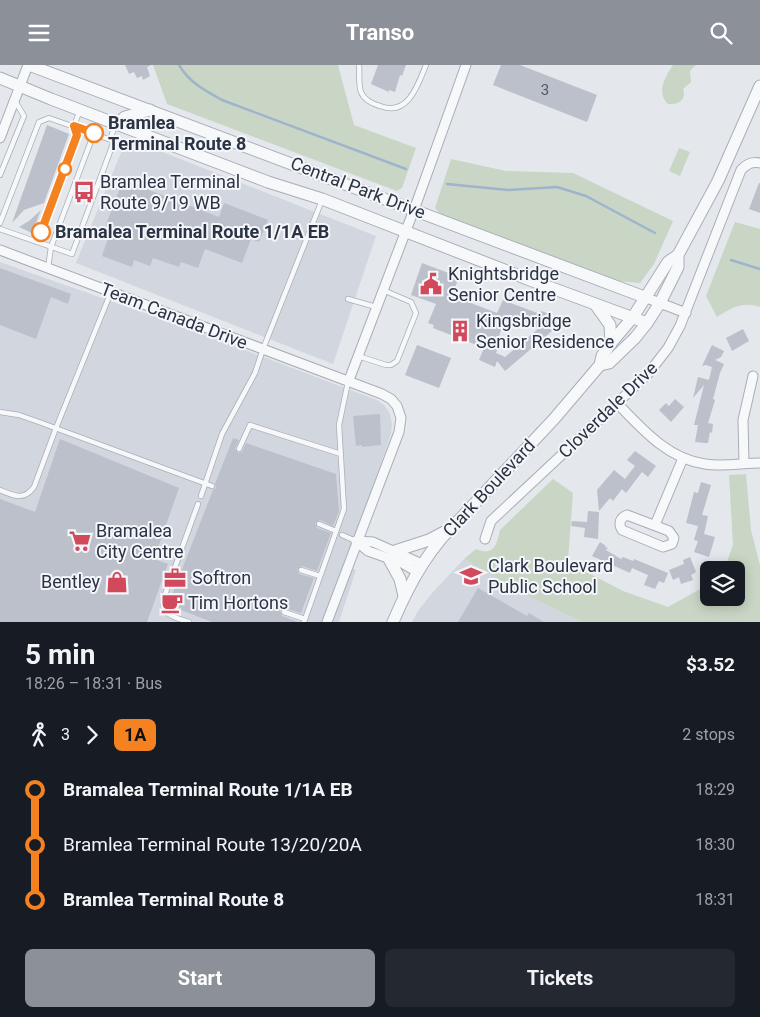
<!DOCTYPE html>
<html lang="en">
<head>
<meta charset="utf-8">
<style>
	:root { --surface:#171b24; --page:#242831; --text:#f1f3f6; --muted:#9ea1a6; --accent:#8c9099 }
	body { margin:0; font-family:Roboto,sans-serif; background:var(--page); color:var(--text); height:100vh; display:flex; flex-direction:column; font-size:19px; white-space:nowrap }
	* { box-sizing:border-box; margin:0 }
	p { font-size:16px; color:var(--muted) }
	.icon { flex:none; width:28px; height:28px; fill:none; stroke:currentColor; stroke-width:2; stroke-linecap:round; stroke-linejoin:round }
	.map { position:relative; height:557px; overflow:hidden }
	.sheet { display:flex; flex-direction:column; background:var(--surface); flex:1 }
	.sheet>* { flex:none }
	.badge { padding:0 10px; border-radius:8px; font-size:18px; line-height:32px }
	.tools { position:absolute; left:700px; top:496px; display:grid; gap:10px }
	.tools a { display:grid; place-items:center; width:45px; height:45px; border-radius:8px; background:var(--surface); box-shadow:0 2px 12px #0003; font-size:25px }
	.map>.badge { position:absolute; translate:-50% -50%; box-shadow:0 0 0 2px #fff }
	.legs { display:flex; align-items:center; gap:8px; height:55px; padding:0 25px; font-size:16px }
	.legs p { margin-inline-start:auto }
	.head { display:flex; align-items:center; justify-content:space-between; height:85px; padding:0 25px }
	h1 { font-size:28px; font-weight:700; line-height:38px }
	.button { display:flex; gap:10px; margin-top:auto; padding:10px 25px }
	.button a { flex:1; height:58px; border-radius:8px; background:var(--accent); color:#fff; font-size:20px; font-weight:700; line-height:58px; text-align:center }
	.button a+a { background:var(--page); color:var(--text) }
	ul { padding:0 25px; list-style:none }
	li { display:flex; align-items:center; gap:18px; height:55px; font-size:19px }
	li i { display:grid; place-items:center; width:8px; height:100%; margin:0 6px; background:currentColor }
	li i::after { content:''; width:12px; height:12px; margin:-6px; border:4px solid; border-radius:50%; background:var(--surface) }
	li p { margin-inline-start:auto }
	li:first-child i { background:linear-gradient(#0000 50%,currentColor 0) }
	li:last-child i { background:linear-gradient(currentColor 50%,#0000 0) }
	header { display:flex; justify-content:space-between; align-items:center; height:65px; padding:0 25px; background:var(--accent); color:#fff; font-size:22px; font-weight:700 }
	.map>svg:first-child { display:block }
	.built { fill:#d2d6de }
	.green { fill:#c9d6c5 }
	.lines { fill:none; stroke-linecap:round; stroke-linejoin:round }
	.stream { stroke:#9fb4cc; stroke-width:2.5 }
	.building { fill:#bbc0ca; fill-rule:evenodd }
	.service-casing { stroke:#a9aeb7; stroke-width:6 }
	.minor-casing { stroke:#a9aeb7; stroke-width:11 }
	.tertiary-casing { stroke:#a9aeb7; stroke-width:13 }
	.service { stroke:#f7f8fa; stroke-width:4.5 }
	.minor { stroke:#f7f8fa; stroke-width:9 }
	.tertiary { stroke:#f7f8fa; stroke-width:11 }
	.line-1-casing { stroke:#fff; stroke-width:11 }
	.line-1 { stroke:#f58220; stroke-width:8 }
	.stop-1-dot { fill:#fff; stroke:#f58220; stroke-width:2.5 }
	.labels { text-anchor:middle; stroke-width:4; stroke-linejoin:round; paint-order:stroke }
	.number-label { font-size:15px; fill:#4f5766 }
	.stop-label { font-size:18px; font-weight:bold; fill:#2b3445; stroke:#f4f6f9; text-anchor:start }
	.poi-label { font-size:18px; fill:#2b3445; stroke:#f4f6f9; text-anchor:start }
	.street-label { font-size:18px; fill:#2b3445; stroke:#f4f6f9 }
</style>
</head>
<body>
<header><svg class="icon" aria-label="menu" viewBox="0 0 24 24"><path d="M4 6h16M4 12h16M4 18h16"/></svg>Transo<svg class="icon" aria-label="search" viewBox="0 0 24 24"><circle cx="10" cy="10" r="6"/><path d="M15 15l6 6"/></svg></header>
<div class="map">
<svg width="760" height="557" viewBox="0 0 760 557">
	<rect width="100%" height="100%" fill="#e4e7ec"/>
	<g class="built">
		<polygon points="127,73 376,171 333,299 76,198"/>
		<polygon points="0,197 181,261 377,335 385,341 390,349 392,359 391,369 366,442 343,500 356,505 339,557 0,557"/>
		<polygon points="464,494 526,530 582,557 412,557 418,546 433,527"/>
	</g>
	<g class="green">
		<polygon points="153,0 338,0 354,60 416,83 402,123 397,126 167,39"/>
		<path d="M673,0H696L690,6L691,17L683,24C687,35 678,40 668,39C656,27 665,12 673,0Z"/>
		<polygon points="679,83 690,87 680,111 669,106"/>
		<polygon points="451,94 506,106 573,108 673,156 654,199 640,218 618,216 440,149 435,143"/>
		<path d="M735,157L760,164V242C743,236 731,243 717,252L706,231Z"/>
		<path d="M746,409L751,465L760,500V557H582L526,530L464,494L476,484C495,492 497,478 500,465L553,414L573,428L568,495L575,501L623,526L668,542L709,519V532H736V505H724L733,480L729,410Z"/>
	</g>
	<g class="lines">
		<g class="stream">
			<path d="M179,0C190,18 204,25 222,35L406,104"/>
			<polyline points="447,119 508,125 557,122 586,131 655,168"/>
			<polyline points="731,195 760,204"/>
		</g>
	</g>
	<g class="building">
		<polygon points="125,0 151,0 147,2 150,11 143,15 142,11 137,13 134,7 129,9"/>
		<polygon points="378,0 406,0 402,11 400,10 395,27 389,25 389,27 371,19"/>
		<polygon points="501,0 520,0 597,30 587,57 493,20"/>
		<polygon points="47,60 69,69 44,138 24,145 12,158"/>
		<polygon points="123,115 219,152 224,138 268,155 259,177 251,174 242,198 205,184 198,203 181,197 179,202 153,193 150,201 134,195 132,202 102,191 110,168 104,165"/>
		<polygon points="759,118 760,118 760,148 749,144"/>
		<polygon points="41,145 32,168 19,162 29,156"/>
		<path d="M422,198L459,212L453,228L456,229L455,232L497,248L503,235L540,249L541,246L550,249L559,260L505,306L497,296L495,302L479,295L484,283L433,263L434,260L428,258L436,239L411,230ZM506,250L539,263L505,292L496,288L501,275L498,274Z"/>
		<polygon points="0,203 71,229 68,239 51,232 36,274 0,260"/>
		<polygon points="743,264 749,276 732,286 726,273"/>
		<polygon points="417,280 451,293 439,323 405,310"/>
		<polygon points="712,280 724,286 721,292 715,295 724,299 720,308 713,334 715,335 708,358 713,359 712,368 710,367 708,378 705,378 695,377 698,360 694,360 704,320 693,333 698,312 709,315 712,302 706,300 702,301"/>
		<polygon points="675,334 684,342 671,357 659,345 666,338 669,341"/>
		<polygon points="380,349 381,380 362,382 362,380 356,381 353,351"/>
		<polygon points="233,373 239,375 235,384 238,388 242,387 246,378 336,409 339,446 333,461 320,455 315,458 317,463 331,468 317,506 302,501 297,504 299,509 314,513 301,548 285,543 280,546 282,551 298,557 212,557 168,540 213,425 216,423 215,419"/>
		<polygon points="60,374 179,423 154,494 168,499 147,557 0,557 0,434 35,447"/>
		<polygon points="635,386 656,401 648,412 642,407 626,428 622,424 613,436 610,433 599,446 597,425 614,405 625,414 635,401 627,395"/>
		<polygon points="701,417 711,420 702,450 708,451 704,469 715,472 709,492 694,487 698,476 694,475 698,461 686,458 694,427 698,428"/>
		<polygon points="588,446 599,447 598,474 584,472 585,463 571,461 572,456 587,457"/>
		<polygon points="600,477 606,481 605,482 608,483 606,485 621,494 623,492 633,496 634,494 668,508 664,518 659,516 655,524 644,520 648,510 632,503 630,508 592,491"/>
		<polygon points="690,492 696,507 691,510 693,515 681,519 679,512 673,515 669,505 684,499 683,495"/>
		<polygon points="478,523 527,551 529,548 544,557 458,557"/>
	</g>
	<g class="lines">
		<g class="service-casing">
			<g id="service">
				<path d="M359,0C360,9 358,19 361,27C364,35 373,39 380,41C408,52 418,20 426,0"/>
				<polyline points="110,74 116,59"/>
				<polyline points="0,110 24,51 15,36"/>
				<polyline points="0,158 39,57 49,53 114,76 72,189 0,164"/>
				<polyline points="37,177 77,70 74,61 80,45"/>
				<polyline points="48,203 51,182 94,68"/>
				<polyline points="348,234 376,242"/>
				<polyline points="358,291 386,300 391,300 397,296 416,248 411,237 383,225"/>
				<polyline points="0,347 19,350 39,357 212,421"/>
				<polyline points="239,384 250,360 341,389"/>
				<path d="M0,425C14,431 24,436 34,422L56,363L111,227"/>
				<polyline points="201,431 222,369 255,308 263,284 322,135"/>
				<polyline points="319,459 336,466"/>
				<polyline points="342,470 356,476"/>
				<polyline points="301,505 320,511"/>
				<polyline points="284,547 305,554"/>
				<path d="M189,557C177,553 162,551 163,535L198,439"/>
				<polyline points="304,557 344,444 339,360 348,317"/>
			</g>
		</g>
		<g class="minor-casing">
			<g id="minor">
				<polyline points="0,73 28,0"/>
				<polyline points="0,185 382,329 391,334 397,341 401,353 399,367 327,557"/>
				<polyline points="647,233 686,248"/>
				<polyline points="349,315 418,134 466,0"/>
				<path d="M617,338C642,364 668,394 705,399C723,402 743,398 760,398"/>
				<polyline points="744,398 743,355 753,311"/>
				<path d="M627,450L669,466L674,473L672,479L663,482L622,465C618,458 620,453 627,450Z"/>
				<polyline points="655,460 683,393"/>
				<path d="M485,474L491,456L647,310L668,283L680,261L741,105C747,99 752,96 760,98"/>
				<polyline points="356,476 373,477 422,499"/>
				<polyline points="356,476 368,486 402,498 417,507"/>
			</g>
		</g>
		<g class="tertiary-casing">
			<g id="tertiary">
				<polyline points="29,0 647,233"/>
				<polyline points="0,13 51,34 268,117 322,134 530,215 647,258"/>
				<polyline points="117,59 125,52 150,45"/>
				<polyline points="595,239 610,260 611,278"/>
				<polyline points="600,300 609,298 635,273 647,258 660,238 678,202 678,190"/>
				<polyline points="395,486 429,475 444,467"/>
				<polyline points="389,494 400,514 404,531"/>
				<path d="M393,557C410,517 430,481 462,452L554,354L600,300L602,291L611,278L633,252L668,197L678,190L718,116L760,21"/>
			</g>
		</g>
		<use href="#service" class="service"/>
		<use href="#minor" class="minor"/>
		<use href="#tertiary" class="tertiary"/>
	</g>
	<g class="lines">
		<g class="line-1-casing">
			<polyline id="line-1" points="41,167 77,70 74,61 94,68"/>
		</g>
		<use href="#line-1" class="line-1"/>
	</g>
	<defs>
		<g id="bus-bare" transform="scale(1.725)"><path d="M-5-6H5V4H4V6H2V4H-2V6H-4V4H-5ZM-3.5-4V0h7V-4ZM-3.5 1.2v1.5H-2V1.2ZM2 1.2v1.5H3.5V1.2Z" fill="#d1495b" stroke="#f4f6f9" stroke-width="2.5" paint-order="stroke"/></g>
		<g id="civic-bare" transform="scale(1.725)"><path d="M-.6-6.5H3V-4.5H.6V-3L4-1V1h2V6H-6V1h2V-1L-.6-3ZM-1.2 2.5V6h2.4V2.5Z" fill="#d1495b" stroke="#f4f6f9" stroke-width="2.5" paint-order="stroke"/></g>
		<g id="building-bare" transform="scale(1.725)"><path d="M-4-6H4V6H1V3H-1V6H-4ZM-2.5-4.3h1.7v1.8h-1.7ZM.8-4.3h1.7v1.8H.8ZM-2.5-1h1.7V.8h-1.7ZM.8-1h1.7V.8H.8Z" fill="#d1495b" stroke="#f4f6f9" stroke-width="2.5" paint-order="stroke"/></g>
		<g id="supermarket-bare" transform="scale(1.725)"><path d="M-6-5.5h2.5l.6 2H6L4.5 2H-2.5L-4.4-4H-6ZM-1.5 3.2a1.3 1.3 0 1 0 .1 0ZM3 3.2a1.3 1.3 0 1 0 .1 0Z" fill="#d1495b" stroke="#f4f6f9" stroke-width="2.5" paint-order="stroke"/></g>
		<g id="school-bare" transform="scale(1.725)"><path d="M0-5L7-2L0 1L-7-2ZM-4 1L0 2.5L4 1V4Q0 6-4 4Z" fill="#d1495b" stroke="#f4f6f9" stroke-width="2.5" paint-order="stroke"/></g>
		<g id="office-bare" transform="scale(1.725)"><path d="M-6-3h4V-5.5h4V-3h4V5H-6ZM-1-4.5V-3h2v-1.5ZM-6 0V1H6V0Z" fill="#d1495b" stroke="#f4f6f9" stroke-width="2.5" paint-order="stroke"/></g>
		<g id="shop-bare" transform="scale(1.725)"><path d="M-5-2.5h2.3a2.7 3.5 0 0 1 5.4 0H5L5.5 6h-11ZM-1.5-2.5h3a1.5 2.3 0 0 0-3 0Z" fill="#d1495b" stroke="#f4f6f9" stroke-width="2.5" paint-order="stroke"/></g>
		<g id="cafe-bare" transform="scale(1.725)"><path d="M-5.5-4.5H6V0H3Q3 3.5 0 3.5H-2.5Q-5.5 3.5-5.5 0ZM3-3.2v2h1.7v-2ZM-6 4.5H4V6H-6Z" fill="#d1495b" stroke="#f4f6f9" stroke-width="2.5" paint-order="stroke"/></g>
	</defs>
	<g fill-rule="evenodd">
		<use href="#bus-bare" x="84" y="127"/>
		<use href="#civic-bare" x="431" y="219"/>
		<use href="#building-bare" x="460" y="266"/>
		<use href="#supermarket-bare" x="80" y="476"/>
		<use href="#school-bare" x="471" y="511"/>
		<use href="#office-bare" x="175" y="513"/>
		<use href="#shop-bare" x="117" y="517"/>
		<use href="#cafe-bare" x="172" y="538"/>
	</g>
	<g class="stop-1-dot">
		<circle cx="94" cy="68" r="9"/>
		<circle cx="65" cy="104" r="6"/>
		<circle cx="41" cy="167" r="9"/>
	</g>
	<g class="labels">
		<g class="number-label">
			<text x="545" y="30">3</text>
		</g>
		<g class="stop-label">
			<text x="108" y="64">Bramlea<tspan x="108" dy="21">Terminal Route 8</tspan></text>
			<text x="55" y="173">Bramalea Terminal Route 1/1A EB</text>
		</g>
		<g class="poi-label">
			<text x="100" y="123">Bramlea Terminal<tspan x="100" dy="21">Route 9/19 WB</tspan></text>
			<text x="448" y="215">Knightsbridge<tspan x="448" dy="21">Senior Centre</tspan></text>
			<text x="476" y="262">Kingsbridge<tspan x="476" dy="21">Senior Residence</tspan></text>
			<text x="96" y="472">Bramalea<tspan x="96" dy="21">City Centre</tspan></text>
			<text x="488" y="507">Clark Boulevard<tspan x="488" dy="21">Public School</tspan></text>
			<text x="192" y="519">Softron</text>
			<text x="100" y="523" text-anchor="end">Bentley</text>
			<text x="188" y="544">Tim Hortons</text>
		</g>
		<g class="street-label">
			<text transform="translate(358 123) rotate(21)" y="6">Central Park Drive</text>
			<text transform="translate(174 251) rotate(21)" y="6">Team Canada Drive</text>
			<text transform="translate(608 345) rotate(-44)" y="6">Cloverdale Drive</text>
			<text transform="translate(489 423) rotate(-47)" y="6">Clark Boulevard</text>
		</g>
	</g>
</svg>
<div class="tools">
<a><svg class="icon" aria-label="layers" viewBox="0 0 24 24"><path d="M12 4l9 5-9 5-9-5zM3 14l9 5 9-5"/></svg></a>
</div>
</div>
<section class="sheet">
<div class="head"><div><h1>5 min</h1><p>18:26 – 18:31 · Bus</p></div><b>$3.52</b></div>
<div class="legs"><svg class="icon" aria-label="walk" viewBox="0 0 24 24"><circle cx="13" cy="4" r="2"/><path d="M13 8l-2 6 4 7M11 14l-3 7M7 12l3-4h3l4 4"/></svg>3<svg class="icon" aria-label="forward" viewBox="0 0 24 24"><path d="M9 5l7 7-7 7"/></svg><b class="badge" style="background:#f58220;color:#111">1A</b><p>2 stops</p></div>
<ul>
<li><i style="color:#f58220"></i><b>Bramalea Terminal Route 1/1A EB</b><p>18:29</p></li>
<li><i style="color:#f58220"></i><span>Bramlea Terminal Route 13/20/20A</span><p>18:30</p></li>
<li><i style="color:#f58220"></i><b>Bramlea Terminal Route 8</b><p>18:31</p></li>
</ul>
<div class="button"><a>Start</a><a>Tickets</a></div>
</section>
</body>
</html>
